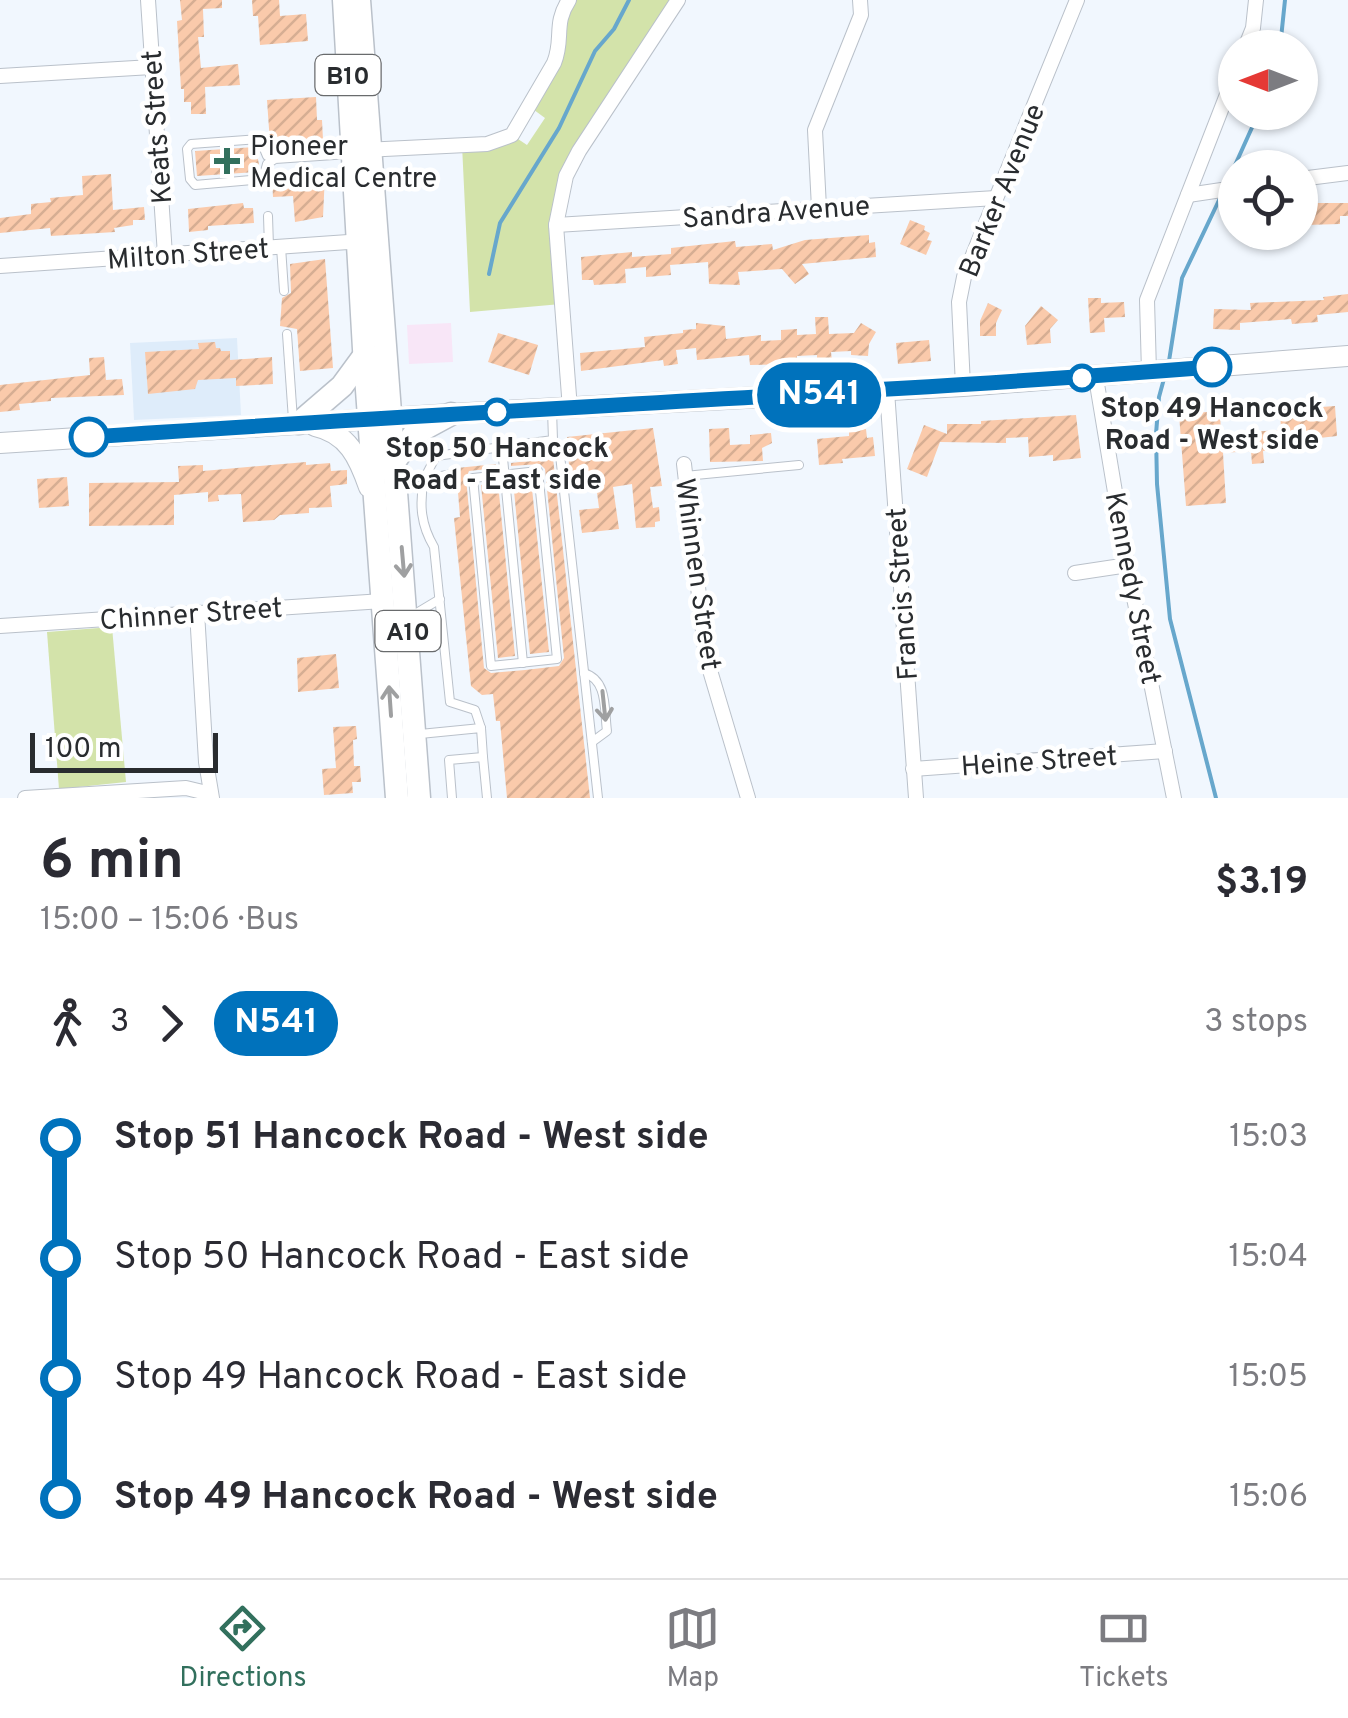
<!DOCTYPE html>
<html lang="en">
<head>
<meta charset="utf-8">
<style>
	:root { --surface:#fff; --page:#f2f2f3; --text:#2b2b33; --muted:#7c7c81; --line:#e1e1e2; --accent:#32705d }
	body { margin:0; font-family:Overpass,sans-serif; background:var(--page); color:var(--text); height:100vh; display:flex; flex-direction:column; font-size:38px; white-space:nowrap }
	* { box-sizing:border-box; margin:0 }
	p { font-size:32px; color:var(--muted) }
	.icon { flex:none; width:55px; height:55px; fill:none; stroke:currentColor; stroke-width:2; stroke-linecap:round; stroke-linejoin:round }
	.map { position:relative; height:798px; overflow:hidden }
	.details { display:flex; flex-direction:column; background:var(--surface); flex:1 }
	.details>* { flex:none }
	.badge { padding:0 20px; border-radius:32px; font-size:35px; line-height:65px }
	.needle { width:65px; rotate:270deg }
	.tools { position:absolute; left:1218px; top:30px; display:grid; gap:20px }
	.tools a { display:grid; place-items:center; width:100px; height:100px; border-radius:50%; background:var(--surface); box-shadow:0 2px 8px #0004; font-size:50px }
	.scale { position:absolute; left:30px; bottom:25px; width:188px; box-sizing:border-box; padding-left:10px; border:5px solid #292c2f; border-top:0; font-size:28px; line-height:35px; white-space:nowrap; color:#292c2f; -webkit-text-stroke:8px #fff; paint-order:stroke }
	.map>.badge { position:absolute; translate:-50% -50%; box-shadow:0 0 0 5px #fff }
	.legs { display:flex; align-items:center; gap:15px; height:110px; padding:0 40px; font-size:32px }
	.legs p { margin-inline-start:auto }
	.summary { display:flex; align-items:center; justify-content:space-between; height:170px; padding:0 40px }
	h1 { font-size:55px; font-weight:700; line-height:75px }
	ul { padding:0 40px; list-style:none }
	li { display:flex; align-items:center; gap:35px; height:120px; font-size:38px }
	li i { display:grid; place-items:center; width:15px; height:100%; margin:0 12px; background:currentColor }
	li i::after { content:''; width:25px; height:25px; margin:-12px; border:8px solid; border-radius:50%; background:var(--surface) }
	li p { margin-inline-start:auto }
	li:first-child i { background:linear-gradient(#0000 50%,currentColor 0) }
	li:last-child i { background:linear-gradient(currentColor 50%,#0000 0) }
	.tab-bar { display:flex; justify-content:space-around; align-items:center; height:140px; border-top:2px solid var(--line); background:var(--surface); font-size:28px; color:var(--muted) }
	.tab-bar a { display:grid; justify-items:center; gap:5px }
	.tab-bar .on { color:var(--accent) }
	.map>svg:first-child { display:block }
	.commercial { fill:#f8e6f7 }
	.built { fill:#deecfa }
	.park { fill:#d3e3aa }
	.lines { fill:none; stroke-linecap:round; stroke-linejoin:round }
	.stream { stroke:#67a7cc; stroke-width:4 }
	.building { fill:url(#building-hatch) }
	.lane-casing { stroke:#bac1ca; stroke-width:10 }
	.street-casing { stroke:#bac1ca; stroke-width:16 }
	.secondary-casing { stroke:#bac1ca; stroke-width:22 }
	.primary-casing { stroke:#bac1ca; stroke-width:25 }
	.lane { stroke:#fff; stroke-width:8 }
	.street { stroke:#fff; stroke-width:14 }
	.secondary { stroke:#fff; stroke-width:20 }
	.primary { stroke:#fff; stroke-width:22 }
	.oneway { stroke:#9fa0a1 }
	.line-1-casing { stroke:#fff; stroke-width:22 }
	.line-1 { stroke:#0072bc; stroke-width:15 }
	.poi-dot { fill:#32705d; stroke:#fff; stroke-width:4 }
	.stop-1-dot { fill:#fff; stroke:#0072bc; stroke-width:5 }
	.labels { text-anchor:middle; stroke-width:9; stroke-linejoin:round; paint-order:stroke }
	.shield { fill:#fff; stroke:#696b6d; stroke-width:2.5 }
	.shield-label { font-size:25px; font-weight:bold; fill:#292c2f }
	.street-label { font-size:28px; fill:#292c2f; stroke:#fff }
	.poi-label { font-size:28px; fill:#292c2f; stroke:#fff; text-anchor:start }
	.stop-label { font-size:28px; font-weight:bold; fill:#292c2f; stroke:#fff }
</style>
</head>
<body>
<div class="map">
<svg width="1348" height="798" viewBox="0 0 1348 798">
	<defs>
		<pattern id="building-hatch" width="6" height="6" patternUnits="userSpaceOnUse" patternTransform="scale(2.5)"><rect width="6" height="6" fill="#facaab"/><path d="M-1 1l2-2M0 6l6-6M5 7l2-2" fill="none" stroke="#d6ae93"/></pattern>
	</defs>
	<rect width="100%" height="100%" fill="#f1f7fe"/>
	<polygon class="commercial" points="451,323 453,362 409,364 407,325"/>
	<polygon class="built" points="237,338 241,415 134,420 130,343"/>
	<g class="park">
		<polygon points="569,0 678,0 579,151 558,208 561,304 470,312 462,145 512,135 527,145 545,118 530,107 554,63"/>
		<polygon points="112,627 126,782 59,789 47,632"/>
	</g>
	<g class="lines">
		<g class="stream">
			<polyline points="1280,48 1285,0"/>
			<polyline points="1227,183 1259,112"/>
			<polyline points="489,274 500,223 559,128 595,51 614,29 629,0"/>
			<polyline points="1169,361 1182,278 1221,196"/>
			<polyline points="1165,375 1159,397 1156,434 1157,484 1170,619 1216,798"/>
		</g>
	</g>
	<g class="building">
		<polygon points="180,0 222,0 222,8 203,9 204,37 198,37 201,68 238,64 240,85 205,87 206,114 191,114 191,102 184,102 184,89 181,89 177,21 182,20"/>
		<polygon points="252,0 279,0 280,16 306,14 308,41 260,45 258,16 253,16"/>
		<polygon points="316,97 317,120 322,120 323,140 270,143 267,100"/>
		<polygon points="255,147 259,164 257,172 197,176 195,151"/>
		<polygon points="111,174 113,210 144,207 145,220 133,220 133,225 114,228 115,232 51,236 50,228 0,233 0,218 31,214 31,204 51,202 50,198 83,195 82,176"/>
		<polygon points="325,174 323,217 295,222 293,196 273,197 272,177"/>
		<polygon points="243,203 244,208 253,208 254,223 208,226 208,230 189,232 188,209"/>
		<polygon points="1305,203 1348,203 1348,216 1340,216 1340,224 1306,225"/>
		<polygon points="910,220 925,226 924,230 930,233 927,240 932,241 926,255 900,244"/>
		<polygon points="869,235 869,243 875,242 876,257 802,264 809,274 795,284 782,269 738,272 740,285 709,284 708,262 670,265 671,275 646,277 646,267 625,269 626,283 594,285 593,280 582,280 581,257 632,252 632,257 671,254 671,248 735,241 736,247 772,244 773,250 805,240"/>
		<polygon points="325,259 333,368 300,371 297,329 280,326 282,298 291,293 290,264"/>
		<polygon points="1348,294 1348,312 1317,315 1318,322 1292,324 1291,319 1240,323 1240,330 1213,329 1214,309 1251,310 1250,303 1324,300 1323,297"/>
		<polygon points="1088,298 1101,298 1101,303 1124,302 1125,317 1104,318 1105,332 1090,333"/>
		<polygon points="988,303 1002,310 996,323 996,336 980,336 980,321"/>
		<polygon points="1041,306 1058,320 1050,329 1051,343 1027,345 1025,326"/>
		<polygon points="815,317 828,317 829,334 854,333 861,323 876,332 869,344 868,356 851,355 851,351 831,352 832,361 817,361 817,355 797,356 797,364 750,365 749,355 697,360 696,348 676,350 678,364 664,366 663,360 581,371 580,353 645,347 644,337 683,333 683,330 696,329 696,323 725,326 726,339 761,335 761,341 781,340 781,330 797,329 797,335 816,334"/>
		<polygon points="498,333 538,345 529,375 488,362"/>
		<polygon points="929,340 931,361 898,364 896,343"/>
		<polygon points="215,342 216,348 220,348 221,351 230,351 230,360 272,357 273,384 236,386 236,378 198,380 195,389 148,394 145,352 199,349 198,343"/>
		<polygon points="104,357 106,380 122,379 124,395 51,398 51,401 19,404 20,410 0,412 0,385 90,375 89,358"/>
		<polygon points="1335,406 1337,436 1276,443 1276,451 1263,451 1264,463 1252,464 1251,451 1223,453 1226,503 1186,506 1179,414 1220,411 1221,434 1281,430 1280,410"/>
		<polygon points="1076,415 1081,458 1053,461 1053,455 1029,457 1028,437 1006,438 1006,443 940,442 927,477 907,469 924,425 947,434 947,424 981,424 981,421"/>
		<polygon points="653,428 662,486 650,487 653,508 659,507 660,521 655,522 655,527 636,528 632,484 613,487 619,529 582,533 579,510 599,508 595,477 570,480 567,437"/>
		<polygon points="729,428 730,445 750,444 750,435 771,433 772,443 762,448 763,461 710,462 709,429"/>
		<polygon points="866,429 867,438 873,437 875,456 842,459 843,463 819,465 817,439 849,436 849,431"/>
		<polygon points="553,458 590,798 507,798 500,721 496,721 493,694 482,695 471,686 454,518 460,517 457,480 460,474 457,468 496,464 496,468 469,471 466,478 484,668 491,673 525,670 559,666 564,658 545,469 540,464 511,466 511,463"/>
		<polygon points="306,462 306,465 330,463 331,471 347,470 347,484 330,486 332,507 309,508 309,513 280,515 274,520 243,522 241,494 218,495 219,501 208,502 208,492 174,495 174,525 89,526 89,483 179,482 178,466 203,465 203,471"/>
		<polygon points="67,477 69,506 39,508 37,479"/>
		<polygon points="531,479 549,652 530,654 513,481"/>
		<polygon points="498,483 515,656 498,658 481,485"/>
		<polygon points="336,654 339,688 298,692 297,658"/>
		<polygon points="356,726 357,739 353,740 354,766 360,766 361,782 352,782 353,793 324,795 322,769 336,768 333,727"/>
	</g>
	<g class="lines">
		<g class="lane-casing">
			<g id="lane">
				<polyline points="275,159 267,156 260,139 191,144 187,149 190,179 195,185 263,179 267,164 275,159 349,154"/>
				<polyline points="268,216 269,247"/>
				<polyline points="281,247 284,291"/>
				<polyline points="287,334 293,420"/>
				<polyline points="553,440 560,455 598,798"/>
				<polyline points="502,448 523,663"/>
				<polygon points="538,471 557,659 491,666 473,478"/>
				<path d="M453,474L424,479C419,505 421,525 434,547L450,702L475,710L481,728"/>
				<polyline points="685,476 799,465"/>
				<polyline points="424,479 436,456 553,440 552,410"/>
				<polyline points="410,617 440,599"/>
				<path d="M584,673C608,680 604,709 607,731L592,742"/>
				<polyline points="420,734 481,728 483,757"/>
				<polyline points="452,798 449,760 483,757 487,798"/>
			</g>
		</g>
		<g class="street-casing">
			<g id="street">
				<polyline points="148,0 165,255"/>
				<polyline points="1245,48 1253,28 1256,0"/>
				<polyline points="0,76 152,67"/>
				<path d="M364,150L487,144L512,135L554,63C564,39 553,24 569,0"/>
				<polyline points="1300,179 1348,173"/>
				<polyline points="1188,195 1235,188"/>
				<polyline points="819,208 815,130 861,15 860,0"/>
				<polyline points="556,225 996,198"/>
				<polyline points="0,266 363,241"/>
				<polyline points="1149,372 1147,300 1235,74"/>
				<polyline points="1096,378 1126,558 1174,798"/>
				<polyline points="963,386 959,302 964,277 1077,0"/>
				<polyline points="887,391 916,798"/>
				<polyline points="570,409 556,225 566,176 579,151 678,0"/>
				<polyline points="684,464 706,657 748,798"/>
				<polyline points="1075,573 1128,565"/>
				<polyline points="197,612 206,762 212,798"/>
				<polyline points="0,626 383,601"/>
				<polyline points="913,769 1165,751"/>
				<polyline points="25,798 186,788 211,794"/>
			</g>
		</g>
		<g class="secondary-casing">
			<g id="secondary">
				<path d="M315,426C348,433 359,458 369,487"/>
				<polyline points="0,443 451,414 963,386 1348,356"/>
			</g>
		</g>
		<g class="primary-casing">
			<g id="primary">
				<polyline points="344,0 364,349 397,798"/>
				<polyline points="359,0 419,798"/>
				<polyline points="299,423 342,386 364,356"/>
				<polyline points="392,465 414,434 451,414"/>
			</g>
		</g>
		<use href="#lane" class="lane"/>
		<use href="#street" class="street"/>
		<use href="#secondary" class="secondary"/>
		<use href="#primary" class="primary"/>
	</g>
	<defs><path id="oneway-shaft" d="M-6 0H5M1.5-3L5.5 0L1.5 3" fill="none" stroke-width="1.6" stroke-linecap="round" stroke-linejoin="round" transform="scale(2.5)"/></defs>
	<g class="oneway">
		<use href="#oneway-shaft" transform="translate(403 562) rotate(85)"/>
		<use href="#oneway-shaft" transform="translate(390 701) rotate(-94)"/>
		<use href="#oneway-shaft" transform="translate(604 706) rotate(84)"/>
	</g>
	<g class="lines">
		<g class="line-1-casing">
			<path id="line-1" d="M89,437C463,411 838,396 1212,367"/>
		</g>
		<use href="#line-1" class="line-1"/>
	</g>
	<path class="poi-dot" d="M222 146h10v10h10v10h-10v10h-10v-10h-10v-10h10z"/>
	<g class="stop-1-dot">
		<circle cx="1212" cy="367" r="18"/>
		<circle cx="1082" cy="378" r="12"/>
		<circle cx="497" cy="412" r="12"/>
		<circle cx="89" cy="437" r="18"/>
	</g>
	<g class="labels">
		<g class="shield">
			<rect x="315.5" y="55" width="65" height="40" rx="8"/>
			<rect x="375.5" y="611" width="65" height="40" rx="8"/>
		</g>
		<g class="shield-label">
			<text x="348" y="84">B10</text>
			<text x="408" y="640">A10</text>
		</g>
		<g class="street-label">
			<text transform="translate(156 127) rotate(-94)" y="10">Keats Street</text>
			<text transform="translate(1001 190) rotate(-68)" y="10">Barker Avenue</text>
			<text transform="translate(776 211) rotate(-4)" y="10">Sandra Avenue</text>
			<text transform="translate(188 253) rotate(-4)" y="10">Milton Street</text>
			<text transform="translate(699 574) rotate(82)" y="10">Whinnen Street</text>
			<text transform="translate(1134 588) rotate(79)" y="10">Kennedy Street</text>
			<text transform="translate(901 594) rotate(-94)" y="10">Francis Street</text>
			<text transform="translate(191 613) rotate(-4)" y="10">Chinner Street</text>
			<text transform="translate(1039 760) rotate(-4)" y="10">Heine Street</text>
		</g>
		<g class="poi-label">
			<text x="250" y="155">Pioneer<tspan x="250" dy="32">Medical Centre</tspan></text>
		</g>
		<g class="stop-label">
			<text x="1212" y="417">Stop 49 Hancock<tspan x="1212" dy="32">Road - West side</tspan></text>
			<text x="497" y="457">Stop 50 Hancock<tspan x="497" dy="32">Road - East side</tspan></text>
		</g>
	</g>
</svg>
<div class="tools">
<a><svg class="needle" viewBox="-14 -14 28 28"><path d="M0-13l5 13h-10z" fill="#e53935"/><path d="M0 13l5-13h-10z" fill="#7c7c81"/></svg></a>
<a><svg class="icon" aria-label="locate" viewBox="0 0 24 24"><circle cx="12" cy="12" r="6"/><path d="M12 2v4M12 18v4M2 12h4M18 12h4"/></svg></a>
</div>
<div class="scale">100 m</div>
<b class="badge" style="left:819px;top:395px;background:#0072bc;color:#fff">N541</b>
</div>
<section class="details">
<div class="summary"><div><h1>6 min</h1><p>15:00 – 15:06 · Bus</p></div><b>$3.19</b></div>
<div class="legs"><svg class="icon" aria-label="walk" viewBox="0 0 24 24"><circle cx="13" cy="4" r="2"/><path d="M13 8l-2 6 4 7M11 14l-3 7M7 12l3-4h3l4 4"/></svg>3<svg class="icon" aria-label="forward" viewBox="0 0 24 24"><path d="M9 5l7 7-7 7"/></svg><b class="badge" style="background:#0072bc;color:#fff">N541</b><p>3 stops</p></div>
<ul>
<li><i style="color:#0072bc"></i><b>Stop 51 Hancock Road - West side</b><p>15:03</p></li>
<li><i style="color:#0072bc"></i><span>Stop 50 Hancock Road - East side</span><p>15:04</p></li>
<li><i style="color:#0072bc"></i><span>Stop 49 Hancock Road - East side</span><p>15:05</p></li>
<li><i style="color:#0072bc"></i><b>Stop 49 Hancock Road - West side</b><p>15:06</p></li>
</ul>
</section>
<nav class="tab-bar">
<a class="on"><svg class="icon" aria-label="directions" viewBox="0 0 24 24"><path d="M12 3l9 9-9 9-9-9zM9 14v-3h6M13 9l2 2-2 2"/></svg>Directions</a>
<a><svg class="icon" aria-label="map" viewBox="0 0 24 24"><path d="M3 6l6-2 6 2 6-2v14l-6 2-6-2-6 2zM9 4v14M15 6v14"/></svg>Map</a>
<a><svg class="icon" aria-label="tickets" viewBox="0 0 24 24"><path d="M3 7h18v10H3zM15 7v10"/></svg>Tickets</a>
</nav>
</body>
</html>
